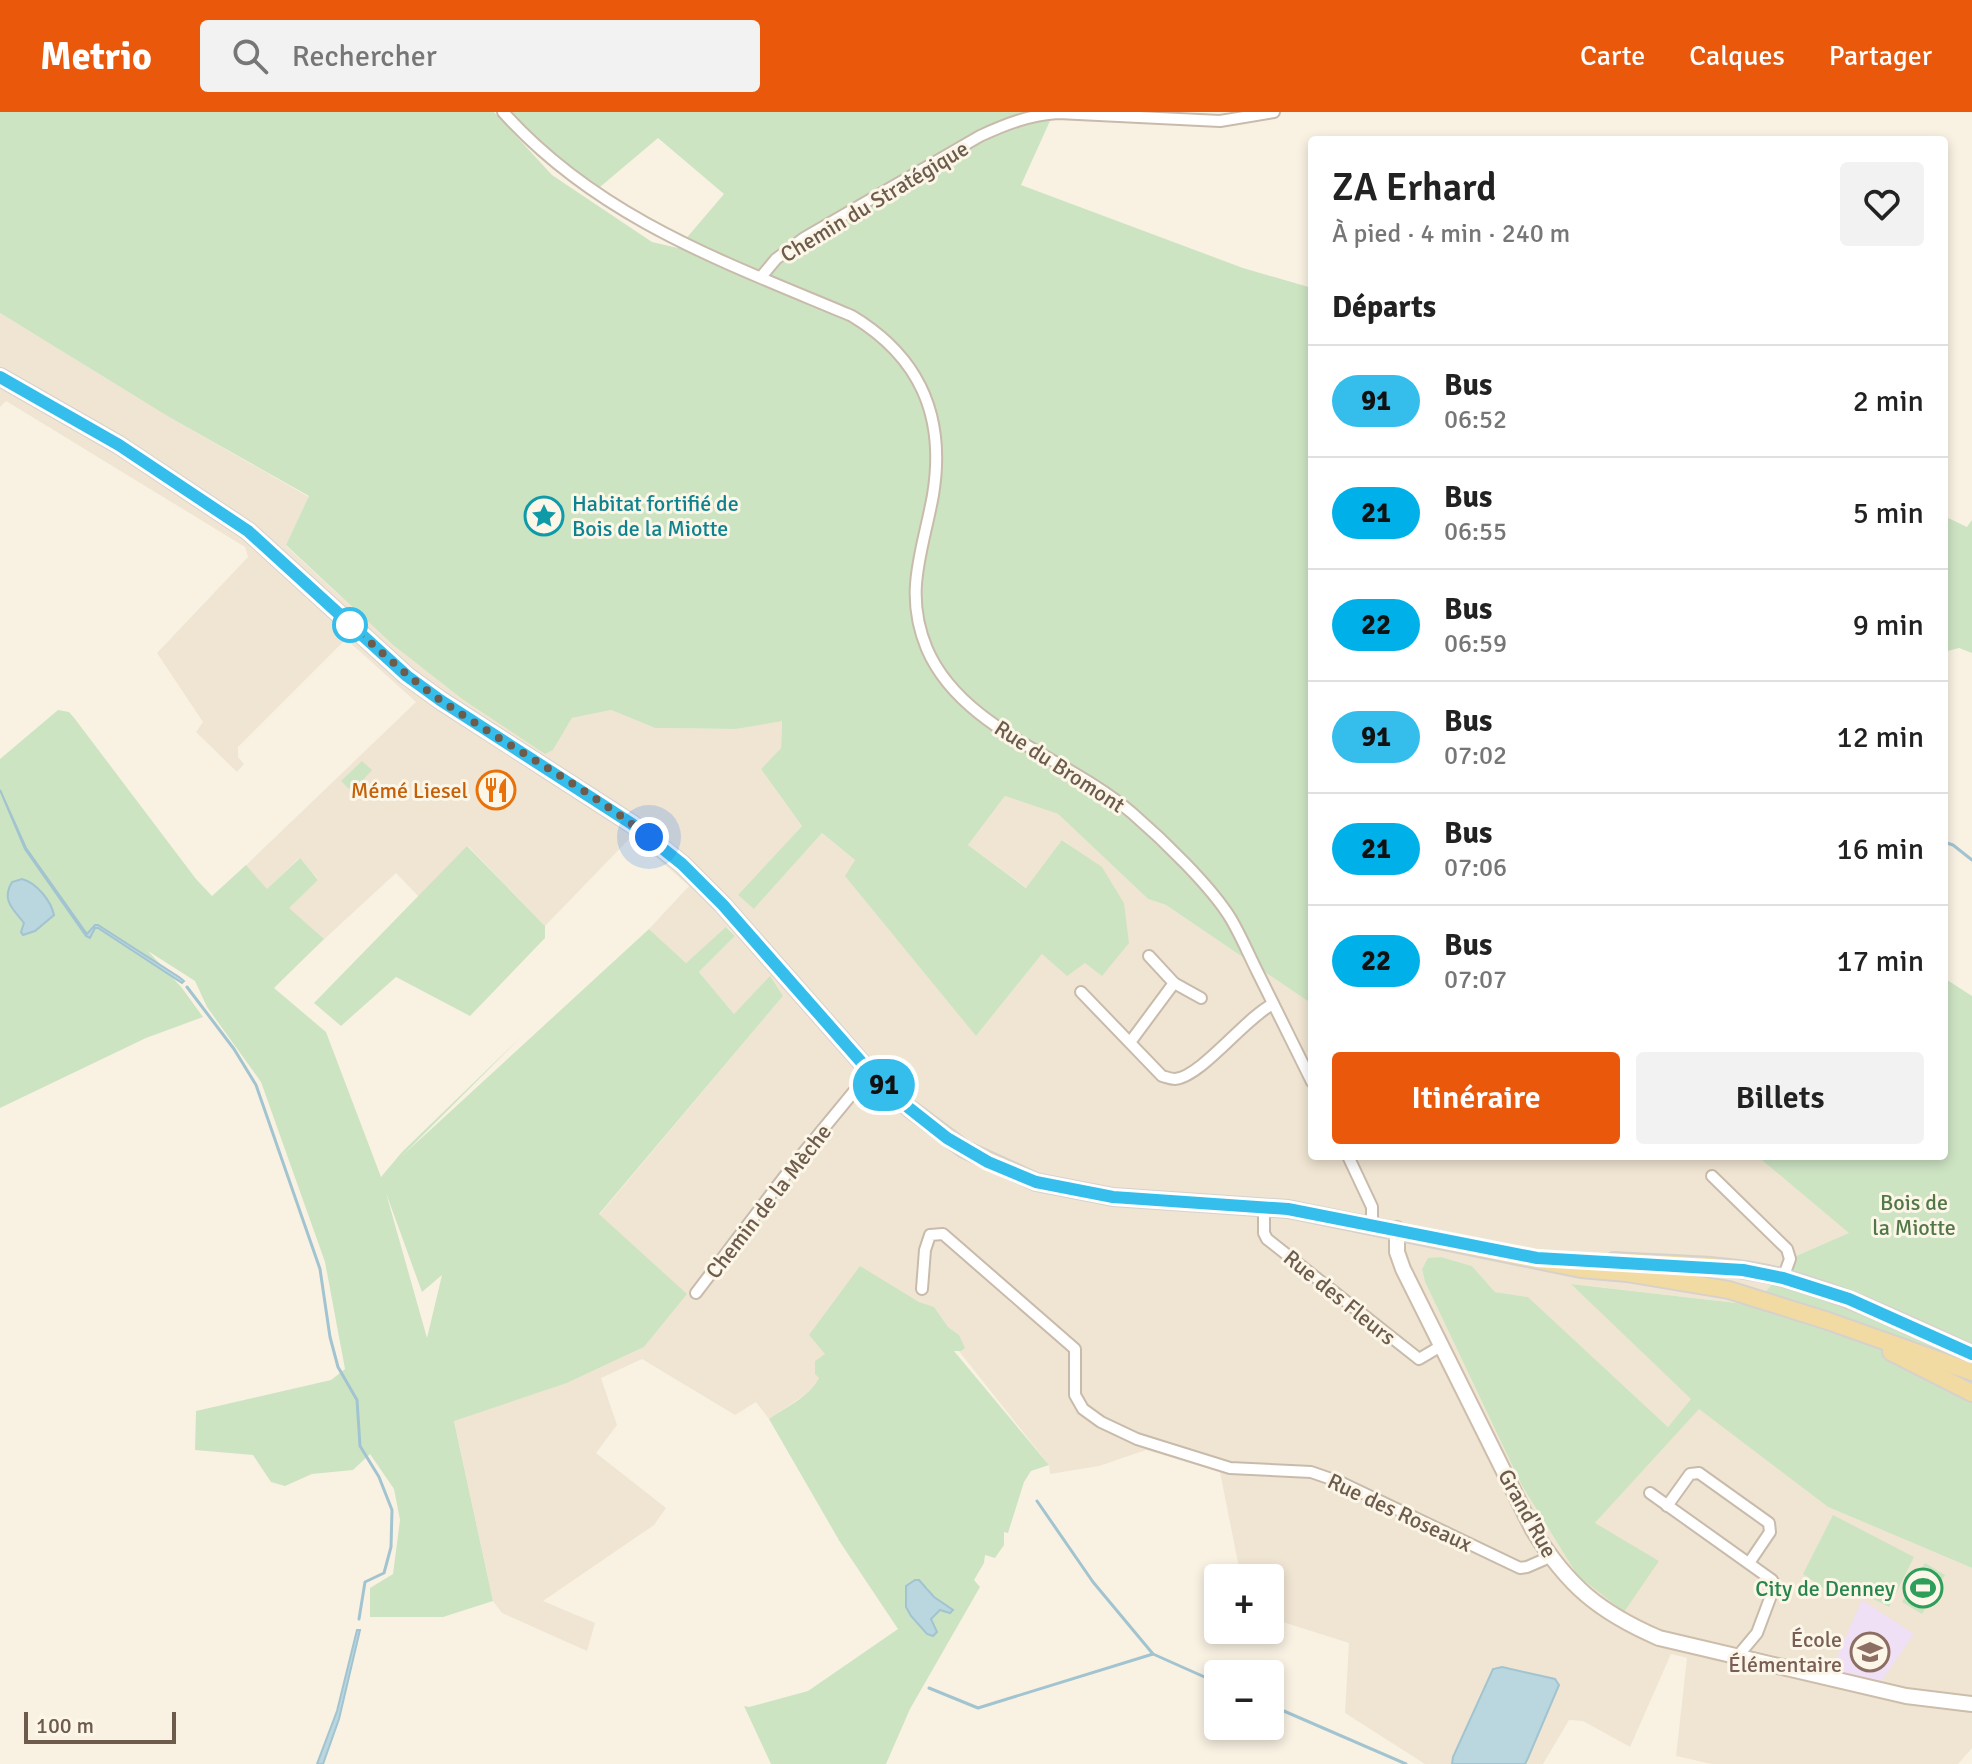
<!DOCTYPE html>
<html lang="fr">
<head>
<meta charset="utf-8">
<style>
	:root { --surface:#fff; --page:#f2f2f2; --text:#222; --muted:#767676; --line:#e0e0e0; --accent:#ea580c }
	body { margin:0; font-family:Signika,sans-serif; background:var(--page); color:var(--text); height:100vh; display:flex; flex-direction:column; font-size:30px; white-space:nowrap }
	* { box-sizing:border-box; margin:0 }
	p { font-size:26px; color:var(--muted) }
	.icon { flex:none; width:44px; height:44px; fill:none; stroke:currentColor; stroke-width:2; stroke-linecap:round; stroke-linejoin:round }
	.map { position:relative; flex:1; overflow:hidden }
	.sheet { position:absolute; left:1308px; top:24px; width:640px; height:1024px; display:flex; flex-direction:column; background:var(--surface); border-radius:8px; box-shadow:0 4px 12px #0003 }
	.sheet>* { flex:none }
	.badge { padding:0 16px; border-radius:26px; font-size:28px; line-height:52px }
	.buttons { position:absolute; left:1204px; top:1452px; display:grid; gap:16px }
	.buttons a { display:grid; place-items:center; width:80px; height:80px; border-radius:8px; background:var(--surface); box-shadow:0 4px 12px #0003; font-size:40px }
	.scale { position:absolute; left:24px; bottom:20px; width:152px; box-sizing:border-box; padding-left:8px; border:4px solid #6d5b4c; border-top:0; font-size:22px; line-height:28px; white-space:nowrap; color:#6d5b4c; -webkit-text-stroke:6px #fcf6e8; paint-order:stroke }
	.you { position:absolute; width:40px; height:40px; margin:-20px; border:6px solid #fff; border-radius:50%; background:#1a73e8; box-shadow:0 0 0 12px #1a73e833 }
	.map>.badge { position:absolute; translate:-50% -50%; box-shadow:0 0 0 4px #fff }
	h2 { padding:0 24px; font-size:30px; line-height:72px }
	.round { display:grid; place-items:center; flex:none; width:84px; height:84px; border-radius:8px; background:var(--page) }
	.headline { display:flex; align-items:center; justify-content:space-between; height:136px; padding:0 24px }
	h1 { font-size:38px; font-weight:600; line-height:60px }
	.primary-button { display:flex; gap:16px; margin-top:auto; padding:16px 24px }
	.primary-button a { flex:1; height:92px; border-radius:8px; background:var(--accent); color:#fff; font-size:32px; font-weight:600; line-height:92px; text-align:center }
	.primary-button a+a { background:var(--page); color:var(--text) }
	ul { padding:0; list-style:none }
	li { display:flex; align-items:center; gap:24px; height:112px; padding:0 24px; border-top:2px solid var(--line) }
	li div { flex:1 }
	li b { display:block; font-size:30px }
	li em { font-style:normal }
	li .badge { min-width:88px; font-weight:700; text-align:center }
	header { display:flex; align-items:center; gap:48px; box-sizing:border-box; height:112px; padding:0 40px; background:var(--accent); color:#fff }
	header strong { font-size:38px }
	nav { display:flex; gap:44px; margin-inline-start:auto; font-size:28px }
	.search { width:560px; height:72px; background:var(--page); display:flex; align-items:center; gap:20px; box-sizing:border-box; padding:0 28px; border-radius:8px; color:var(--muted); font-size:30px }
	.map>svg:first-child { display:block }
	.residential { fill:#f0e5d2 }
	.education { fill:#efe0f5 }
	.green { fill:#cde4c3; fill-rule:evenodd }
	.water { fill:#bad7e0; stroke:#a1c4d0; stroke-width:2 }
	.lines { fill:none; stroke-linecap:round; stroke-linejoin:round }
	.stream { stroke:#a1c4d0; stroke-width:3 }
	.street-casing { stroke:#c8bbab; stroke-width:14 }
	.secondary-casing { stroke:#cdbdab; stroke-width:18 }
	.primary-casing { stroke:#d6d1cd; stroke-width:20 }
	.street { stroke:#fff; stroke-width:10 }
	.secondary { stroke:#fff; stroke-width:14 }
	.primary { stroke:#f1dba2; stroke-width:16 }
	.line-casing { stroke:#fff; stroke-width:18 }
	.line { stroke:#35beec; stroke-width:12 }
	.walk { stroke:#6d5b4c; stroke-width:8; stroke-dasharray:0 14.4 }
	.stop-dot { fill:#fff; stroke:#35beec; stroke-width:4 }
	.labels { text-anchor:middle; stroke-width:6; stroke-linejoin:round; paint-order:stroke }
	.street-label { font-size:22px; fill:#6d5b4c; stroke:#fcf6e8 }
	.culture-label { font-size:22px; fill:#0d838f; stroke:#fcf6e8; text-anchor:start }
	.food-label { font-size:22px; fill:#c56008; stroke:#fcf6e8; text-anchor:end }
	.park-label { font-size:22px; fill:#527848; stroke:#fcf6e8 }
	.leisure-label { font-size:22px; fill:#27864d; stroke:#fcf6e8; text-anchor:end }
	.education-label { font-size:22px; fill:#785e54; stroke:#fcf6e8; text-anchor:end }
</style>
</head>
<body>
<header>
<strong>Metrio</strong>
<div class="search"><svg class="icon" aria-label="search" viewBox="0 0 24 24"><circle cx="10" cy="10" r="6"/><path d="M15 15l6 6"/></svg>Rechercher</div>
<nav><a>Carte</a><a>Calques</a><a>Partager</a></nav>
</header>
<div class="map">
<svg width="1972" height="1652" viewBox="0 0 1972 1652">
	<rect width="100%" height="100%" fill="#f9f2e3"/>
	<polygon class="residential" points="0,201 169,305 309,385 286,434 393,533 462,587 553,638 572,606 611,598 655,616 736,617 782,608 781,636 761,657 802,714 739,784 755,796 822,721 855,748 976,924 1042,842 1124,791 1102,756 1063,728 1027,776 968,733 1005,684 1058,702 1148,787 1166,793 1312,892 1312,1044 1757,1044 1850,1121 1796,1144 1754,1193 1572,1172 1692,1287 1668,1315 1528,1185 1495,1180 1472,1154 1441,1145 1428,1147 1422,1157 1425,1170 1521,1372 1577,1463 1595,1411 1699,1296 1828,1395 1972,1456 1972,1636 1958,1652 1712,1652 1676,1644 1687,1546 1671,1542 1630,1635 1583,1609 1569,1608 1543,1652 1425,1652 1345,1601 1349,1531 1270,1506 1270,1466 1241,1466 1220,1360 1146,1338 1099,1354 1050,1362 1049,1353 920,1190 826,1243 820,1267 806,1282 769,1307 756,1290 735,1303 642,1247 601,1266 617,1313 596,1341 666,1396 654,1413 543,1489 595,1511 587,1539 502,1501 493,1489 454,1308 567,1271 644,1235 686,1182 599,1103 783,884 734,902 699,860 735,824 727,815 686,851 649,817 689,774 632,724 545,814 468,734 419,785 396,761 281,867 252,831 318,767 299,746 235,809 213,785 416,590 346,527 238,635 238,645 244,652 237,660 196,620 203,610 157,541 248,445 245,435 6,289 0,295"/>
	<polygon class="education" points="1862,1488 1914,1522 1881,1570 1831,1558"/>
	<g class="green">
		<polygon points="0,0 494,0 552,63 652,130 678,136 724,82 658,26 600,75 553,42 510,0 1054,0 1021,73 1243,156 1312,176 1312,892 1166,793 1148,787 1058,702 1005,684 968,733 1026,776 1062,728 1102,755 1124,791 1129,831 1102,864 1085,851 1067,864 1042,842 976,924 845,764 855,748 822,721 754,797 738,783 802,714 761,657 781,636 782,609 736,617 655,616 611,598 572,606 553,638 545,642 462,587 393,533 286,433 309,384 169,305 0,201"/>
		<polygon points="1944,404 1967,415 1972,408 1972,541 1959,536 1944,540"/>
		<path d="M58,598L69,600L75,607L196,767L212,784L246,753L267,777L300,746L318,768L289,796L324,827L274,876L326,920L381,1065L402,1040L525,921L403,1043L649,817L686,851L726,815L735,824L699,860L734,902L770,864L783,884L599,1102L687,1182L644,1235L567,1271L454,1309L493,1489L443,1505H370V1476L393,1462L400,1408L394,1377L370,1342L353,1358L312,1362L285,1374L271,1370L253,1343L195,1338L196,1299L331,1268L345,1257L325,1150L261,970L207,895L195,869L148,839L182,876L203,905L146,926L0,996V647ZM386,1081L422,1180L442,1163L427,1226Z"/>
		<polygon points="362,649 372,658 354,678 351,675 349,677 341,669"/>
		<polygon points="467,734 545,814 545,826 470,904 396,865 341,914 314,891"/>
		<polygon points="1944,866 1972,884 1972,1456 1828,1395 1699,1297 1595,1411 1659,1449 1624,1500 1577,1463 1521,1372 1425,1170 1422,1157 1428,1146 1441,1145 1472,1154 1495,1180 1528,1185 1668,1315 1691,1287 1571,1172 1754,1193 1796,1144 1849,1121 1757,1044 1944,1044"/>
		<path d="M860,1154L919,1190L934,1195L948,1215L959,1223L965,1236L961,1239H954L1049,1353L1031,1359L1024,1370L1008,1421L1004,1420V1433L995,1446L985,1443L984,1451L974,1468L980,1475L910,1597L886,1652H771L744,1594L749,1595L808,1579L898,1517L840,1430L769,1307C786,1295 809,1285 819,1266L815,1262V1249L825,1242L809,1223ZM927,1475L934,1485L944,1491L945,1497L940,1498L931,1507L933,1514L927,1522L911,1504Z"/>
		<polygon points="1833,1403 1914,1445 1889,1495 1842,1471 1833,1483 1803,1462"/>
		<polygon points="1925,1451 1945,1463 1922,1502 1902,1490"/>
	</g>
	<g class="water">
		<polygon points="0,678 26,736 87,822 95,813 98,813 179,865 184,869 182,871 98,816 95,816 90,826 86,824 25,737"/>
		<path d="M22,767C37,771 51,789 54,803L35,819L23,823L21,820L24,811C13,797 1,788 12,770Z"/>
		<polygon points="915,1468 919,1468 934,1485 953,1498 950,1501 940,1498 931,1507 937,1520 933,1524 927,1522 911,1504 906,1495 906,1474"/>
		<polygon points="357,1518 360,1518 339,1607 323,1652 317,1652 337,1599"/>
		<polygon points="1502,1555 1555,1567 1559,1573 1528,1646 1525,1652 1452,1652 1453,1645 1493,1557"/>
	</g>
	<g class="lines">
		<g class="stream">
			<polyline points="1944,730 1953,733 1972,748"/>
			<polyline points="187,875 234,937 256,973 320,1157 330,1225 338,1255 357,1288 360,1334 379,1365 392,1398 391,1435 384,1461 365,1470 359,1507"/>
			<polyline points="1037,1389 1093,1470 1153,1542 1218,1571"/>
			<polyline points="929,1576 978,1596 1153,1542"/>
			<polyline points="1270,1593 1406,1652"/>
		</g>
		<g class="street-casing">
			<g id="street">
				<path d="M503,0C598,106 724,150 852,204C920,245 946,304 933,383C923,439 903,480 927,537C962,618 1067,645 1132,701C1162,727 1211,774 1231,807C1241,824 1249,843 1258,861C1276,897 1294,934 1312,970"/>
				<path d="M761,165L776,147L804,126L980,24C1006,12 1029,3 1058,1L1220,9L1274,0"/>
				<polyline points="1174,871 1201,886"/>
				<path d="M1081,880L1162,964C1166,965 1170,967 1175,967C1201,965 1245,906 1273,892"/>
				<polyline points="1131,929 1174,871 1149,844"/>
				<polyline points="1348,1044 1372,1095 1372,1112"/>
				<polyline points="1712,1064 1787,1137 1790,1147 1783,1166"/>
				<polyline points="1264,1094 1264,1121 1267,1127 1419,1247 1441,1234"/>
				<polyline points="922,1177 925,1138 930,1123 943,1122 1075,1237 1075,1283 1083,1297 1101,1310 1137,1327 1230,1356 1311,1360 1340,1370 1520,1456 1527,1455 1550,1445"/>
				<polyline points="696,1181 791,1056 870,960"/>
				<polyline points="1650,1381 1772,1468 1775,1473 1757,1521 1737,1545"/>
				<polyline points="1667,1394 1690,1362 1699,1361 1769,1411 1770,1420 1749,1451"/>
			</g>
		</g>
		<g class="secondary-casing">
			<path id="secondary" d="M1397,1117V1140L1403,1157L1533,1418C1568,1474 1599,1500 1659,1526L1906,1584L1972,1592"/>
		</g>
		<g class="primary-casing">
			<g id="primary">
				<polyline points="0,265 119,333 248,419 407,564 440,588 632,712 682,752 723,793 870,960 909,996 964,1037 1036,1070 1113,1085 1288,1097 1581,1157 1627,1161 1729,1178 1828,1209 1972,1260"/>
				<path d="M1614,1149C1670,1153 1730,1151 1784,1166C1850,1184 1910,1214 1972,1242"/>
				<polyline points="1891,1240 1972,1281"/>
			</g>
		</g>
		<use href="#street" class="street"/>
		<use href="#secondary" class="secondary"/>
		<use href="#primary" class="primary"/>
	</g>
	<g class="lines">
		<g class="line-casing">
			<polyline id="line" points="0,265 119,333 248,419 407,564 440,588 632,712 682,752 723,793 870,960 909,996 947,1026 988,1050 1036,1070 1113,1085 1288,1097 1537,1146 1743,1158 1783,1166 1849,1187 1972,1242"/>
		</g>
		<use href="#line" class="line"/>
		<path class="walk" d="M350,513C379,537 407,565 439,587C508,635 583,673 649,725"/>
	</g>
	<defs>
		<g id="sight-ring" transform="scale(2)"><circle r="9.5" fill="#fcf6e8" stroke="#0f9aa8" stroke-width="1.5"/><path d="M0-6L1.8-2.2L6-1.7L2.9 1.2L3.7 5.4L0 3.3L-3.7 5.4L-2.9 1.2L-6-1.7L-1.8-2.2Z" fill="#0f9aa8"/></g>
		<g id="restaurant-ring" transform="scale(2)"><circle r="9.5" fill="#fcf6e8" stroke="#e8710a" stroke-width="1.5"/><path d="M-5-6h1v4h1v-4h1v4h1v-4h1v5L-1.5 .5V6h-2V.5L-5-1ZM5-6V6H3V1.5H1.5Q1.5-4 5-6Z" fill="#e8710a"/></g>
		<g id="stadium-ring" transform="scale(2)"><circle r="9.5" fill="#fcf6e8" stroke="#2e9e5b" stroke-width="1.5"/><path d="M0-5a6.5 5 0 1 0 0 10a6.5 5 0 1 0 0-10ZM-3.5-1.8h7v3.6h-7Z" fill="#2e9e5b"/></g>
		<g id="school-ring" transform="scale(2)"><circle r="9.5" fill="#fcf6e8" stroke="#8d6e63" stroke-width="1.5"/><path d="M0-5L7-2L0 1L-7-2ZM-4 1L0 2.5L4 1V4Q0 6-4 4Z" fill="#8d6e63"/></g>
	</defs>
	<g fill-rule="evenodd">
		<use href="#sight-ring" x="544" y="404"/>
		<use href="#restaurant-ring" x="496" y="678"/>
		<use href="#stadium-ring" x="1923" y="1476"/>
		<use href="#school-ring" x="1870" y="1540"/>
	</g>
	<circle class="stop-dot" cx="350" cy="513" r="16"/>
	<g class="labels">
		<g class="street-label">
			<text transform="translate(874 89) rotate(-31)" y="8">Chemin du Stratégique</text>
			<text transform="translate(1060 654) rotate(33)" y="8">Rue du Bromont</text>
			<text transform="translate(768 1089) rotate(-52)" y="8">Chemin de la Mèche</text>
			<text transform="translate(1340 1185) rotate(39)" y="8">Rue des Fleurs</text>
			<text transform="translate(1400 1400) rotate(25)" y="8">Rue des Roseaux</text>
			<text transform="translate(1528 1401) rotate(61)" y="8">Grand'Rue</text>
		</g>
		<g class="culture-label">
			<text x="572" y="399">Habitat fortifié de<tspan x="572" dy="25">Bois de la Miotte</tspan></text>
		</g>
		<g class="food-label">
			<text x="468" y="686">Mémé Liesel</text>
		</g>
		<g class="park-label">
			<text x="1914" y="1098">Bois de<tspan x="1914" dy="25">la Miotte</tspan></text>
		</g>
		<g class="leisure-label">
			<text x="1895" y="1484">City de Denney</text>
		</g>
		<g class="education-label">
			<text x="1842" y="1535">École<tspan x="1842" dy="25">Élémentaire</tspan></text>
		</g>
	</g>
</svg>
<div class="buttons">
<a>+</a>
<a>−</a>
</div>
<div class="scale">100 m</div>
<div class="you" style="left:649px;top:725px"></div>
<b class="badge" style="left:884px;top:973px;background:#35beec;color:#111">91</b>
<section class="sheet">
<div class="headline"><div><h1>ZA Erhard</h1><p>À pied · 4 min · 240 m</p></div><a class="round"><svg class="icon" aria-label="heart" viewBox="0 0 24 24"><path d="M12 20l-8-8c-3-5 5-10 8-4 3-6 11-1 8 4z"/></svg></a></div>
<h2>Départs</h2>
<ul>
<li><span class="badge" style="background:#35beec;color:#111">91</span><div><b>Bus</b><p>06:52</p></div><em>2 min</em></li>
<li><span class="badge" style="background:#00b1e9;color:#111">21</span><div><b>Bus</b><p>06:55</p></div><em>5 min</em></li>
<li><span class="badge" style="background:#00b1e9;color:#111">22</span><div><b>Bus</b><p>06:59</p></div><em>9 min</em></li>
<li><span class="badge" style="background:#35beec;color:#111">91</span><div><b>Bus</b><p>07:02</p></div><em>12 min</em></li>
<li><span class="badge" style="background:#00b1e9;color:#111">21</span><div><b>Bus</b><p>07:06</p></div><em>16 min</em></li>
<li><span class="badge" style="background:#00b1e9;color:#111">22</span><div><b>Bus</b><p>07:07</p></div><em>17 min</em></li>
</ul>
<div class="primary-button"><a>Itinéraire</a><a>Billets</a></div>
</section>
</div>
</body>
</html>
